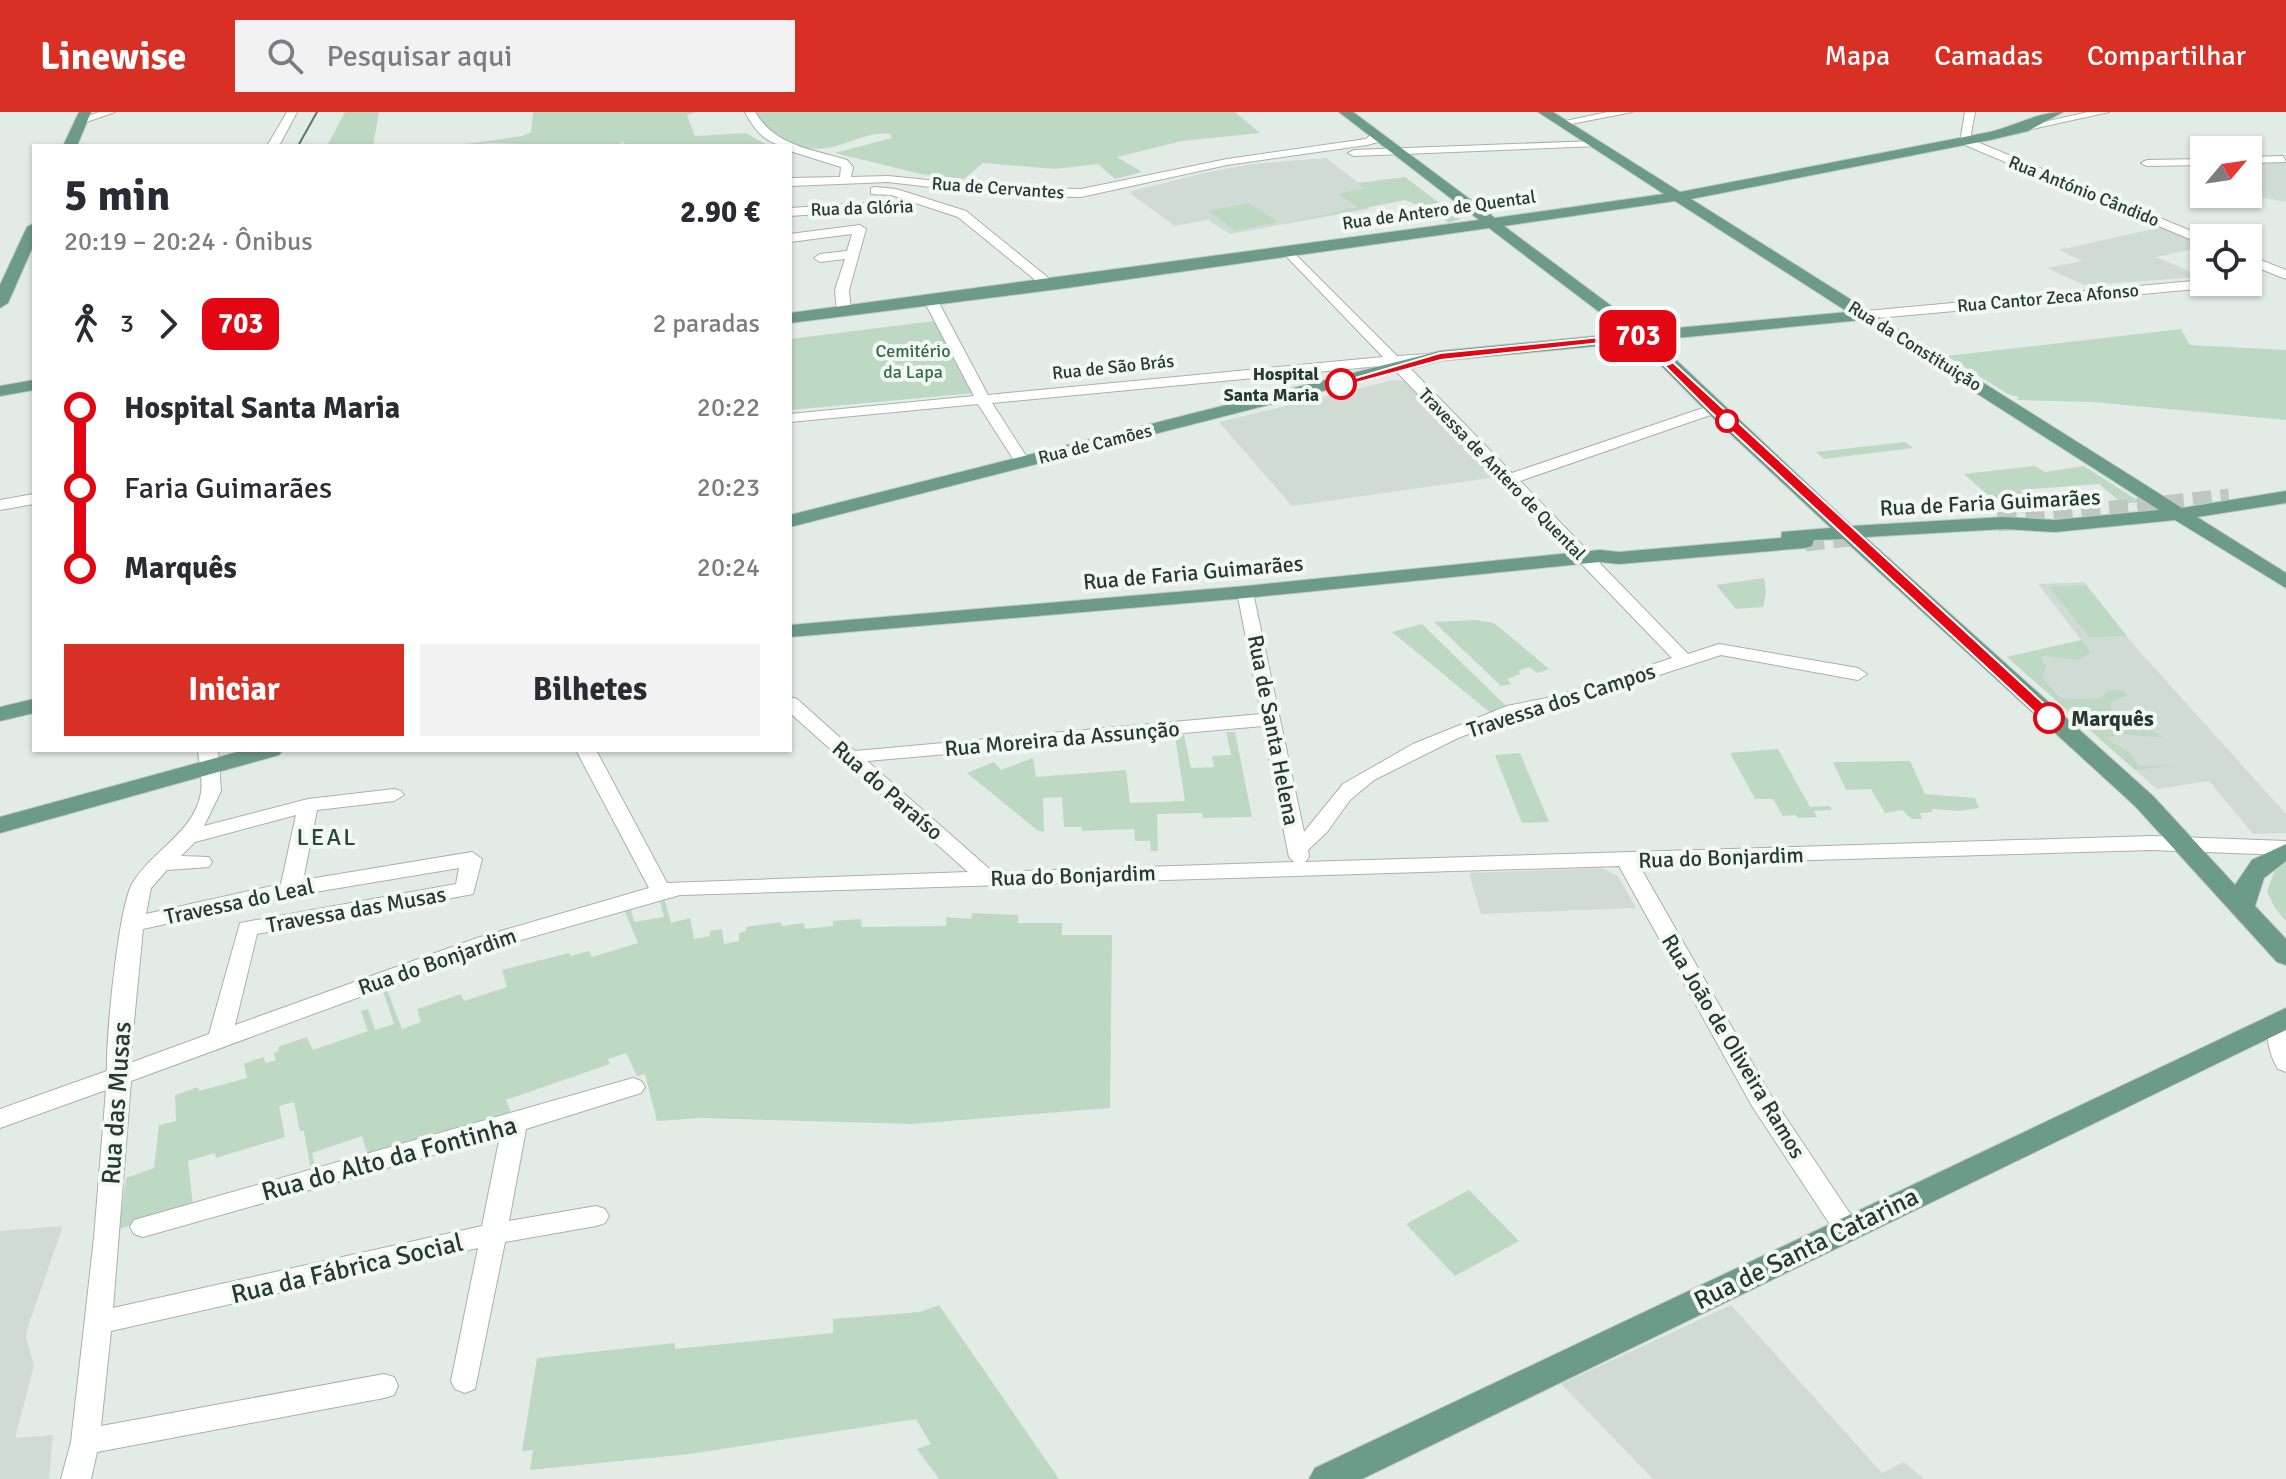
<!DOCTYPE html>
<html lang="pt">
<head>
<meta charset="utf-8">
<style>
	:root { --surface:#fff; --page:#f2f2f3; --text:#2b2b33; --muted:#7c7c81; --accent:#d93025 }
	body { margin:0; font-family:Signika,sans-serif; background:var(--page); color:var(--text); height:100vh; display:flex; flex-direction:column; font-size:30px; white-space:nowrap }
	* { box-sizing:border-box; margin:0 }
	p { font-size:26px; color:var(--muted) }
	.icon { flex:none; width:44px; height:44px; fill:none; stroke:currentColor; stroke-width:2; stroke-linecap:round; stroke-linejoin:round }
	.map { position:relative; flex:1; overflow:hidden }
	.side { position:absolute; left:32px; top:32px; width:760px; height:608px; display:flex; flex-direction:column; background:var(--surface); border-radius:0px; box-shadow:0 2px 6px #0004 }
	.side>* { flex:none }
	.badge { padding:0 16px; border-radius:12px; font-size:28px; line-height:52px }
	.needle { width:52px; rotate:61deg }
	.fabs { position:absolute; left:2190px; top:24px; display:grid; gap:16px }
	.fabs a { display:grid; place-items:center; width:72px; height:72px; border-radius:0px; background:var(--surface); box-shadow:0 2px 6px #0004; font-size:40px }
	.map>.badge { position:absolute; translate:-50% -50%; box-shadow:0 0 0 4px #fff }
	.legs { display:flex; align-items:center; gap:12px; height:88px; padding:0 32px; font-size:26px }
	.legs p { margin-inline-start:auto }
	.overview { display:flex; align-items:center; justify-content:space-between; height:136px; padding:0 32px }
	h1 { font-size:44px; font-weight:700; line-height:60px }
	.cta { display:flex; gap:16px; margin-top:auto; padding:16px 32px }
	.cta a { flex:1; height:92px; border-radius:0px; background:var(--accent); color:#fff; font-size:32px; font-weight:700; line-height:92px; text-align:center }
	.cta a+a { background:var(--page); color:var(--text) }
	ul { padding:0 32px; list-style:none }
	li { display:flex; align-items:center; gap:28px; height:80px; font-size:30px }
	li i { display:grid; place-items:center; width:12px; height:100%; margin:0 10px; background:currentColor }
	li i::after { content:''; width:20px; height:20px; margin:-10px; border:6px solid; border-radius:50%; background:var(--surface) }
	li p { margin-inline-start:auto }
	li:first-child i { background:linear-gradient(#0000 50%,currentColor 0) }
	li:last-child i { background:linear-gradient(currentColor 50%,#0000 0) }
	header { display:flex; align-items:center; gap:48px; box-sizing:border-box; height:112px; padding:0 40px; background:var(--accent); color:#fff }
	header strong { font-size:38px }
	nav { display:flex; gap:44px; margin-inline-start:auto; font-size:28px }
	.search { width:560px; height:72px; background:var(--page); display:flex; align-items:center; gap:20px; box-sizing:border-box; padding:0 28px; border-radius:0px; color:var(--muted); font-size:30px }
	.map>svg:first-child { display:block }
	.built { fill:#d1dbd5 }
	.green { fill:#bed9c3 }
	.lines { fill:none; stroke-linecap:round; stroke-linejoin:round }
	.major-tunnel { stroke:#bdc8c2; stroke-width:19; stroke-dasharray:19 9; stroke-linecap:butt }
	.minor-casing { stroke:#a6b2ac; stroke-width:2 }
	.major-casing { stroke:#c2c8c6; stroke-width:2 }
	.minor { fill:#fff; fill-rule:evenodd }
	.major { fill:#6d9b8a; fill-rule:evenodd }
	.tram { stroke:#5f756d; stroke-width:2 }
	.line-1 { fill:#e30613; stroke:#fff; stroke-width:2 }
	.stop-1-dot { fill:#fff; stroke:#e30613; stroke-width:4 }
	.labels { text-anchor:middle; stroke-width:8; stroke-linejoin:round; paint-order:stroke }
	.far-street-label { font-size:18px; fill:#253a32; stroke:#f3f8f5 }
	.far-park-label { font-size:18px; fill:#346c44; stroke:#f3f8f5 }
	.far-stop-label { font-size:18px; font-weight:bold; fill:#253a32; stroke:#f3f8f5; text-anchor:end }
	.street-label { font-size:22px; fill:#253a32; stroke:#f3f8f5 }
	.stop-label { font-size:22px; font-weight:bold; fill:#253a32; stroke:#f3f8f5; text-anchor:start }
	.neighbourhood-label { font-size:24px; letter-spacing:2px; fill:#234a3c; stroke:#f3f8f5 }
	.near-street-label { font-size:26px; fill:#253a32; stroke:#f3f8f5 }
</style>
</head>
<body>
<header>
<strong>Linewise</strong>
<div class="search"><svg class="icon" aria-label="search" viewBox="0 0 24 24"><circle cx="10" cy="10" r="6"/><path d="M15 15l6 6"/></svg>Pesquisar aqui</div>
<nav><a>Mapa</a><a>Camadas</a><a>Compartilhar</a></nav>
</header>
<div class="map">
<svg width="2286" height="1367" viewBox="0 0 2286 1367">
	<rect width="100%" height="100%" fill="#e3ebe6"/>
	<g class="built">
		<polygon points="1326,46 1364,75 1358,77 1369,97 1230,122 1208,108 1175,114 1131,82 1132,79 1204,61 1252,52"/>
		<polygon points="2248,51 2286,51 2286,90 2245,82 2248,82"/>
		<polygon points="2162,115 2204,135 2156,145 2203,165 2084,173 2047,156 2082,149 2059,138"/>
		<polygon points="1394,268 1406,269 1497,365 1292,394 1219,310"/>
		<polygon points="2084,470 2133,532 2286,702 2286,721 2253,722 2209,669 2157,677 2007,545 2081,528 2038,472"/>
		<polygon points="1601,756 1618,764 1636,796 1481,802 1469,761"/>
		<polygon points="63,1114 27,1217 26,1225 34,1254 15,1326 53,1323 49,1367 0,1367 0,1119"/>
		<polygon points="1731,1193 1882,1361 1904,1350 1924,1367 1653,1367 1561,1272"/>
	</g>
	<g class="green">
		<polygon points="345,0 379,0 373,34 327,34"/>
		<polygon points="533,0 697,0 687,3 695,24 746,21 769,34 623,32 625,29 614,34 489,31 454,34 522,24 531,20"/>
		<path d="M755,0H1235L1260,21L1182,29L1117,45L1142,60L1115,67L1098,52L1055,57L983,51L964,67L921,62L835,41L892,26L890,22C856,17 827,55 781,25C766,16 764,17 755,0Z"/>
		<polygon points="1405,65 1460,107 1449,111 1433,99 1405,88 1280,113 1358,95 1338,82 1363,76 1358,71"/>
		<polygon points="1249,91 1278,110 1236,119 1208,99"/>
		<polygon points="934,209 975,281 790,298 790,227"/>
		<polygon points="2181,217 2190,233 2286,238 2286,308 2093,290 2017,288 2019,285 2008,282 1947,244"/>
		<polygon points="1905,330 1913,336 1824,347 1816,340"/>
		<polygon points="2035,354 2045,360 2084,354 2140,390 2123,392 2099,372 2020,378 2041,399 2013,402 2007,400 1964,362"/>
		<polygon points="1764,466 1766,480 1763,495 1736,497 1716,473"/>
		<polygon points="2086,473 2127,524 2089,525 2049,475"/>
		<polygon points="1476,508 1494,511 1549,557 1537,561 1530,555 1518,559 1520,562 1507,567 1511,572 1501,574 1434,510"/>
		<polygon points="1422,512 1509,597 1493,603 1392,520"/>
		<path d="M2082,528L2091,541L2079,548L2043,544L2041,547L2046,554L2042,566C2051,572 2052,580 2060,585C2068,589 2090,586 2100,587L2108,578H2122L2128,584L2111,589V600C2129,619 2150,613 2162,625C2141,626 2125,618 2106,626L2129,640L2139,654L2176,653L2135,658L2007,545Z"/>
		<polygon points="1226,620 1235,620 1252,705 1203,706 1202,701 1157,702 1158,739 1151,739 1150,729 1135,729 1134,717 1082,719 1081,715 1064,715 1062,685 1043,686 1044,720 1037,718 967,661 994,650 1001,658 1033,646 1036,665 1126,658 1130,691 1185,689 1175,624 1184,623 1191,656 1214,655 1212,644 1231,643"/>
		<polygon points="1778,637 1810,695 1830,694 1832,698 1814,699 1817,705 1798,706 1796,703 1783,704 1773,687 1755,687 1730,641"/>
		<polygon points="1520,641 1549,710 1522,711 1495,643"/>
		<polygon points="1910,649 1925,682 1975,686 1979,696 1959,699 1932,697 1932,700 1920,701 1922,707 1912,707 1902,698 1885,701 1871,677 1846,678 1833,650"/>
		<polygon points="2286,750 2286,809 2275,796 2267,779 2275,758"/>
		<polygon points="665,789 671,811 690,806 694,827 710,824 710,819 722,817 724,832 739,829 739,821 746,819 746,815 781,810 782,814 804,811 805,817 833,814 833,809 861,807 862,815 946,814 946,805 971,807 972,801 1018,803 1018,811 1062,811 1062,823 1112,823 1110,996 912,1012 701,1006 657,1009 645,962 637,964 626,941 608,947 610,952 506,988 513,1006 368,1044 362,1024 312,1041 316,1058 311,1059 304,1019 300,1019 294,990 279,994 285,1025 216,1046 215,1041 188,1049 193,1094 119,1117 126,1066 154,1056 159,1013 176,1009 175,983 198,975 199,979 247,966 244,952 263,945 266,951 276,948 274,941 279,939 278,935 307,925 313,938 368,919 361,899 368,897 375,918 394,912 382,876 386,875 402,917 421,910 417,897 461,882 464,889 507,875 502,858 569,841 571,844 589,839 592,845 638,831 624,797 631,797 634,810 664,805 660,790"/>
		<polygon points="1469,1078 1519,1129 1455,1164 1406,1112"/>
		<polygon points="939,1193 1059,1367 939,1367 917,1337 931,1332 916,1307 690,1342 530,1358 533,1338 522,1339 537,1246 675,1231 675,1237 833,1221 833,1207 920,1200"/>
	</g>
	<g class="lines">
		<g class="major-tunnel">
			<polyline points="1998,410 2229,386"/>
			<polyline points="1805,430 1858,424"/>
		</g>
		<g class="minor-casing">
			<g id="minor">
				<polygon points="99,0 115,0 81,12 76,9"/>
				<polygon points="287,0 297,0 279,34 267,34"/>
				<path d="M745,0H755C775,34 811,37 847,48L853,55L851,65L888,64L1007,76L1081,77L1227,47L1366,27L1375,19L1381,22L1378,30L1367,33L1227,53L1081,85L1007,84L888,70L790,74V66L840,65L841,55L790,39V34C767,34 755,19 745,0Z"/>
				<polygon points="1608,0 1632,0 1561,14 1556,11"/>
				<polygon points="1965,0 1975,0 1970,27 2208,126 2204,126 2204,133 1960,31"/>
				<polygon points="2088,0 2109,0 2023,19 2018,16"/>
				<polygon points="1594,29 1598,30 1598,34 1354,44 1348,41 1354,38"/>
				<polygon points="2283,44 2286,50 2248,51 2248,45"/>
				<polygon points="2204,47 2204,53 2147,54 2141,51 2147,48"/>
				<polygon points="875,75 896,77 966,99 1057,173 1045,176 958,105 891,83 871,82 871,76"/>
				<polygon points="898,89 904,93 902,96 790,104 790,96"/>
				<polygon points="860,113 866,117 849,178 851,200 844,204 837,200 835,178 845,147 820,150 814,146 820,142 847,139 852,122 790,130 790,122"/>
				<path d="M1289,136L1397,244L1444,241V247L1405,251L1512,361L1709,294H1719V300L1520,369L1688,542L1719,532L1858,556L1867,562L1858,568L1721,543L1566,593L1521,602L1458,626L1374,668L1350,688L1327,720L1308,738L1309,745L1305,750L2151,724L2286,729V743L2151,738L1639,753L1770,982L1855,1109L1859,1116L1855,1123L1846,1126L1837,1123L1752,994L1619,754L680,783L493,836L131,969L113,1196L482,1114L500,1024L143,1125L134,1122L130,1115L134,1108L633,966L641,969L645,975L641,981L526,1017L509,1109L596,1094L605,1097L609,1104L605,1111L596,1114L505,1130L475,1277L465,1281L455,1277L451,1269L478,1136L111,1219L101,1314L384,1262L394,1265L398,1274L394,1283L384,1286L97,1340L91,1367H61L71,1330L94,1126L106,978L0,1016V997L107,959C106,926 118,798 132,772C151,739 194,721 201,681C203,667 199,651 198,638H218L221,679L204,714L308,687L394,677L401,679L404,683L394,689L317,698L303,768L472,740L482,747L473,782L257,822L235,913L477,826L649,776L576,638H596L667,771L968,760L790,601V585L797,587L855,639L1261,602L1237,480L1240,476H1252L1304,720L1343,672L1413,632L1507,594L1557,584L1672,546L1390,253L992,291L1030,350L1022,355L1017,353L978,292L790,310V302L974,284L924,189L931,185L938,189L988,283L1383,245L1285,143L1283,140ZM1263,614L1289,745L1294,750L993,760L867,649ZM296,703L281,772L146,802L151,776L167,758L209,755L212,750L209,745L181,744L195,730ZM459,756L456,772L240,811L209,922L130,951L143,817L291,784Z"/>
				<polygon points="2248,143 2286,158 2286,167 2248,152"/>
				<polygon points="2204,168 2236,170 2229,174 1866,207 1859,203 1866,199"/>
				<polygon points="34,382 34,392 0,398 0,388"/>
				<path d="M2280,901L2286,903V960L2278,957C2269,942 2263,919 2272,903Z"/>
			</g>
		</g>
		<g class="major-casing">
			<g id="major">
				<polygon points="79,0 91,0 77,34 63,34"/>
				<path d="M1339,0H1353L1495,106L1664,82L1538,0H1553L1680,80L1990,20C2015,14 2038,0 2063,0L2028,19L1990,28L1691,87L2182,396L2286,379V391L2197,405L2286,461V476L2175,408L2055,420L2004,417L1865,425L2153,684L2235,773L2252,748L2286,732V749L2264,766L2255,794L2286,827V853L2277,850L2135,694L1843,427L1814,428L1812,434L1805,436L1619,452L1600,450L1246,486L790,525V513L1246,474L1600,438L1619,440L1781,426L1782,420L1831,416L1708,301L1638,230L1440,249L790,415V403L1440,239L1627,221L1489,116L1059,177L790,211V201L1479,108ZM1675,89L1848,200L1645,219L1504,114ZM1862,208L2159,398L2055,408L2004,405L1852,414L1655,228Z"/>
				<polygon points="34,111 34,132 8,191 0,196 0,173 27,115"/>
				<polygon points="34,268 34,278 0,284 0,274"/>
				<polygon points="34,587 34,601 0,609 0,595"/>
				<polygon points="245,638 283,638 279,643 0,721 0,705"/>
				<polygon points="2286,896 2286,918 1362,1367 1309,1367 1315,1356"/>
			</g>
		</g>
		<use href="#minor" class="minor"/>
		<use href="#major" class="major"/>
		<polyline class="tram" points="298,34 317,0"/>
	</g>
	<polygon class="line-1" points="1641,221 2055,602 2055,609 2044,609 1710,299 1638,227 1441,248 1341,275 1335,272 1440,241"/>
	<g class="stop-1-dot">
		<circle cx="1341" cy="272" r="14"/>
		<circle cx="1727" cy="309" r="10"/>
		<circle cx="2049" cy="606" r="14"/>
	</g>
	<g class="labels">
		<g class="far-street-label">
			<text transform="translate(998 76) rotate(4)" y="6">Rua de Cervantes</text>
			<text transform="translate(2084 79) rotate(22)" y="6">Rua António Cândido</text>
			<text transform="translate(862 96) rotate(-2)" y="6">Rua da Glória</text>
			<text transform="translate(1439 98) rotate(-8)" y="6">Rua de Antero de Quental</text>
			<text transform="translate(2048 186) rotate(-5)" y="6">Rua Cantor Zeca Afonso</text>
			<text transform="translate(1915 234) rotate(32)" y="6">Rua da Constituição</text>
			<text transform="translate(1113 255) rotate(-6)" y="6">Rua de São Brás</text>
			<text transform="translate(1095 332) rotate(-14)" y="6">Rua de Camões</text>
			<text transform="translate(1502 362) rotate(46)" y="6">Travessa de Antero de Quental</text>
		</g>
		<g class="far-park-label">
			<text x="913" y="245">Cemitério<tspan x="913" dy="21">da Lapa</tspan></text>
		</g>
		<g class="far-stop-label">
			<text x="1319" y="268">Hospital<tspan x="1319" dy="21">Santa Maria</tspan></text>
		</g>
		<g class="street-label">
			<text transform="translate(1990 390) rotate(-3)" y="8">Rua de Faria Guimarães</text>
			<text transform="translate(1193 460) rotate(-5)" y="8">Rua de Faria Guimarães</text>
			<text transform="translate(1561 588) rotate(-18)" y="8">Travessa dos Campos</text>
			<text transform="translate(1274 618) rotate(79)" y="8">Rua de Santa Helena</text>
			<text transform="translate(1062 626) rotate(-5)" y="8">Rua Moreira da Assunção</text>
			<text transform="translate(888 678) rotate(41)" y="8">Rua do Paraíso</text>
			<text transform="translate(1721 745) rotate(-2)" y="8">Rua do Bonjardim</text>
			<text transform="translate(1073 763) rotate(-2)" y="8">Rua do Bonjardim</text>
			<text transform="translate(239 789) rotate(-12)" y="8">Travessa do Leal</text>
			<text transform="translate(356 797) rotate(-10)" y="8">Travessa das Musas</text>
			<text transform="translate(437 849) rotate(-19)" y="8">Rua do Bonjardim</text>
			<text transform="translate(1734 934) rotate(59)" y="8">Rua João de Oliveira Ramos</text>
		</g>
		<g class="stop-label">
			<text x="2071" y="614">Marquês</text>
		</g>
		<g class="neighbourhood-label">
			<text x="327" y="733">LEAL</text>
		</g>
		<g class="near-street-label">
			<text transform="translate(116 991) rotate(-86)" y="9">Rua das Musas</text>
			<text transform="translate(389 1046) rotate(-15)" y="9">Rua do Alto da Fontinha</text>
			<text transform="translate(1806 1136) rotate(-26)" y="9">Rua de Santa Catarina</text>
			<text transform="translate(347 1156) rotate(-13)" y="9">Rua da Fábrica Social</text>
		</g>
	</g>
</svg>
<div class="fabs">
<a><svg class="needle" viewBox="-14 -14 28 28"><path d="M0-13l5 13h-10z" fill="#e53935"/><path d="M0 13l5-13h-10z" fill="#7c7c81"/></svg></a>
<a><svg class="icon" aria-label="locate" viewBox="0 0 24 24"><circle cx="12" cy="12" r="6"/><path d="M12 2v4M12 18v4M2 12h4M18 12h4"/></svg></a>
</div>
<b class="badge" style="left:1638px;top:224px;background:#e30613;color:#fff">703</b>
<section class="side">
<div class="overview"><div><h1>5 min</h1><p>20:19 – 20:24 · Ônibus</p></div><b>2.90 €</b></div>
<div class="legs"><svg class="icon" aria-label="walk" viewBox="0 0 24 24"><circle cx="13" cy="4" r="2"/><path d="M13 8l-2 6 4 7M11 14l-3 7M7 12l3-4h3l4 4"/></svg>3<svg class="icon" aria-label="forward" viewBox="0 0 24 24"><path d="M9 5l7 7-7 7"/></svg><b class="badge" style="background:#e30613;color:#fff">703</b><p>2 paradas</p></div>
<ul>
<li><i style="color:#e30613"></i><b>Hospital Santa Maria</b><p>20:22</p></li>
<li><i style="color:#e30613"></i><span>Faria Guimarães</span><p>20:23</p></li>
<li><i style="color:#e30613"></i><b>Marquês</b><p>20:24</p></li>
</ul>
<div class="cta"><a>Iniciar</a><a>Bilhetes</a></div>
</section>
</div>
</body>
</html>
